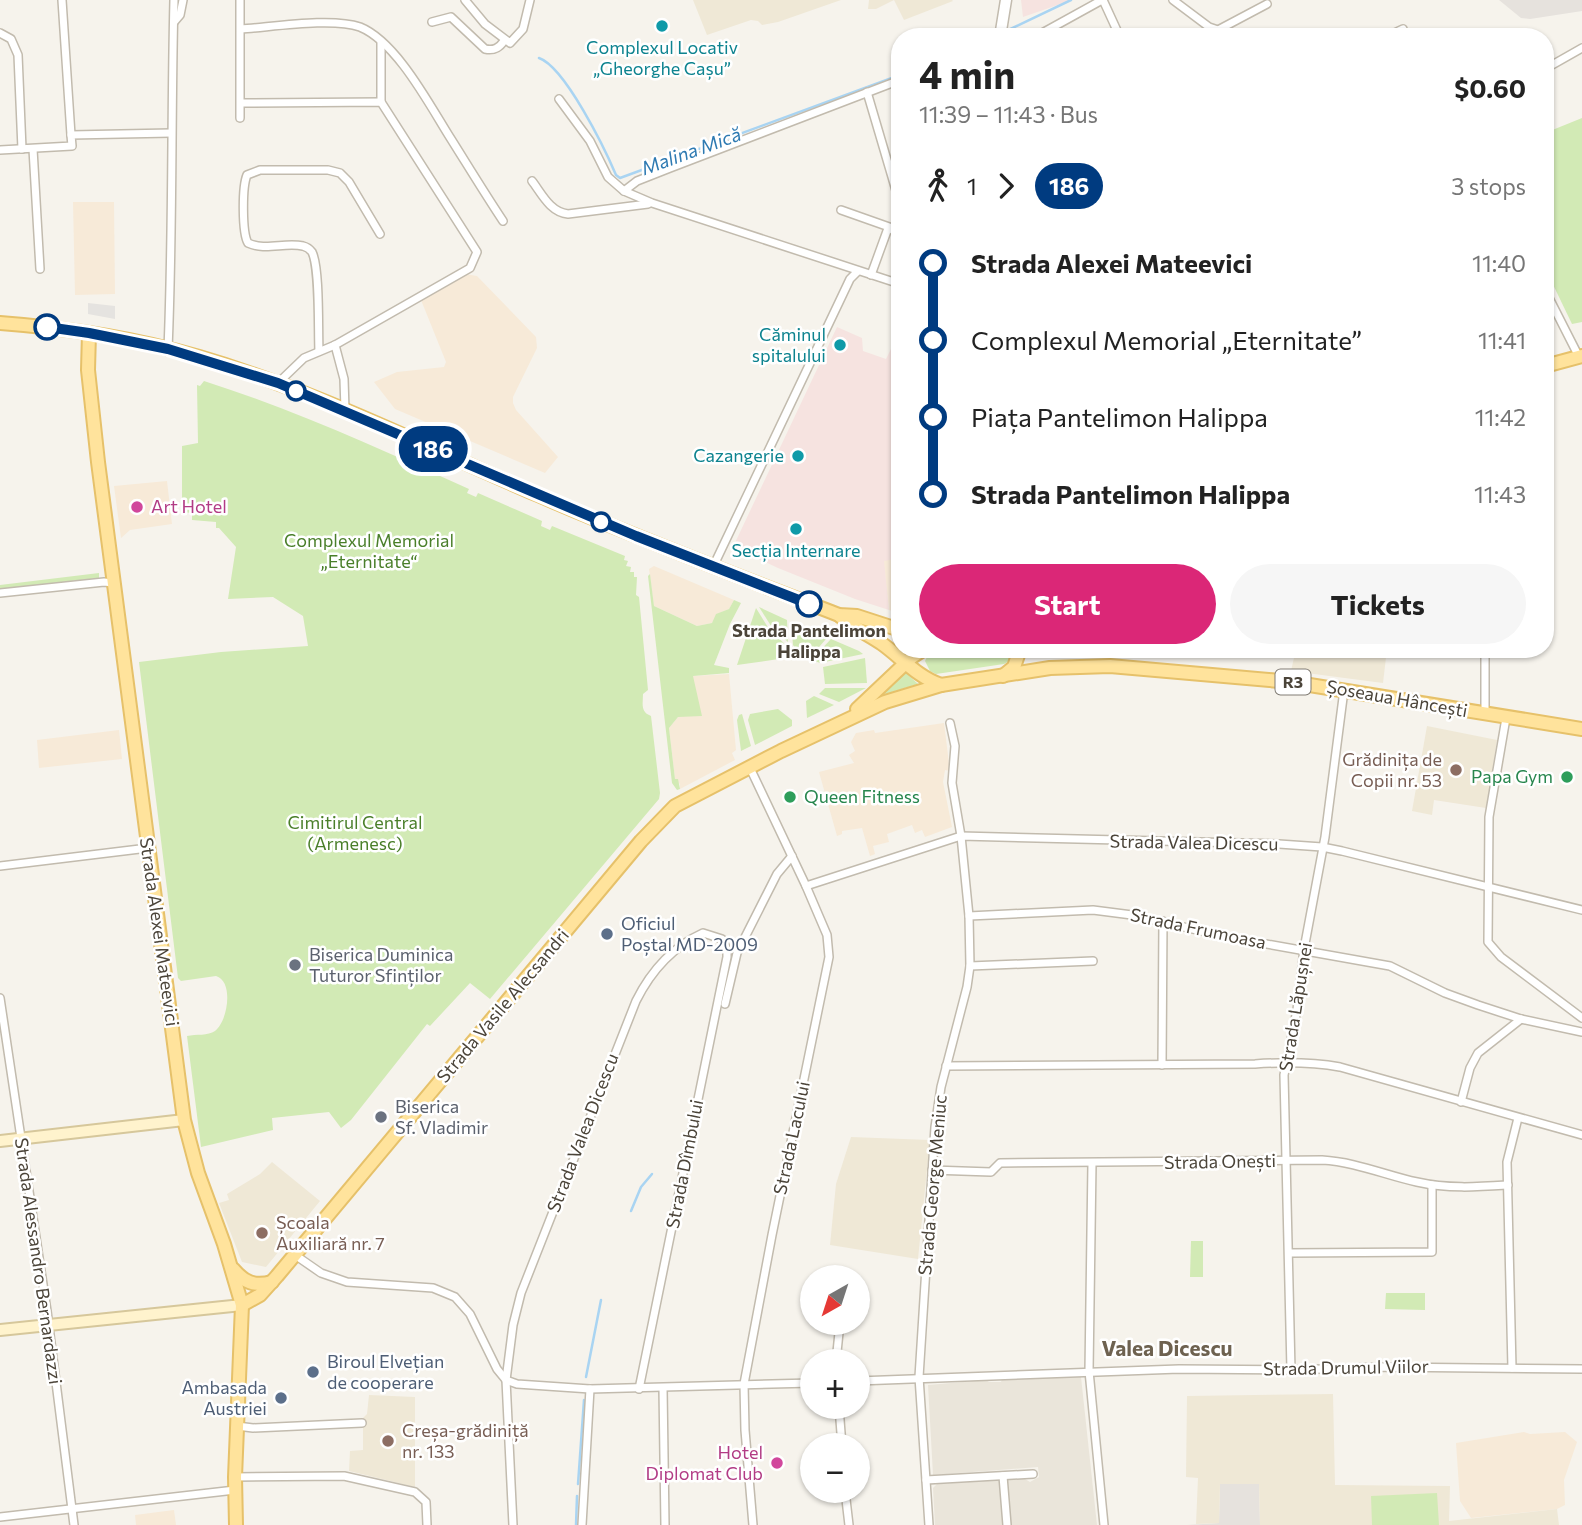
<!DOCTYPE html>
<html lang="en">
<head>
<meta charset="utf-8">
<style>
	:root { --surface:#fff; --page:#f6f6f6; --text:#222; --muted:#767676; --accent:#db2777 }
	body { margin:0; font-family:Commissioner,sans-serif; background:var(--page); color:var(--text); height:100vh; display:flex; flex-direction:column; font-size:26px; white-space:nowrap }
	* { box-sizing:border-box; margin:0 }
	p { font-size:23px; color:var(--muted) }
	.icon { flex:none; width:38px; height:38px; fill:none; stroke:currentColor; stroke-width:2; stroke-linecap:round; stroke-linejoin:round }
	.map { position:relative; flex:1; overflow:hidden }
	.side { position:absolute; left:891px; top:28px; width:663px; height:630px; display:flex; flex-direction:column; background:var(--surface); border-radius:28px; box-shadow:0 2px 5px #0004 }
	.side>* { flex:none }
	.badge { padding:0 14px; border-radius:23px; font-size:24px; line-height:46px }
	.needle { width:46px; rotate:219deg }
	.tools { position:absolute; left:800px; top:1265px; display:grid; gap:14px }
	.tools a { display:grid; place-items:center; width:70px; height:70px; border-radius:50%; background:var(--surface); box-shadow:0 2px 5px #0004; font-size:35px }
	.map>.badge { position:absolute; translate:-50% -50%; box-shadow:0 0 0 4px #fff }
	.legs { display:flex; align-items:center; gap:10px; height:77px; padding:0 28px; font-size:23px }
	.legs p { margin-inline-start:auto }
	.headline { display:flex; align-items:center; justify-content:space-between; height:119px; padding:0 28px }
	h1 { font-size:38px; font-weight:700; line-height:52px }
	.cta { display:flex; gap:14px; margin-top:auto; padding:14px 28px }
	.cta a { flex:1; height:80px; border-radius:42px; background:var(--accent); color:#fff; font-size:28px; font-weight:700; line-height:80px; text-align:center }
	.cta a+a { background:var(--page); color:var(--text) }
	ul { padding:0 28px; list-style:none }
	li { display:flex; align-items:center; gap:24px; height:77px; font-size:26px }
	li i { display:grid; place-items:center; width:10px; height:100%; margin:0 9px; background:currentColor }
	li i::after { content:''; width:18px; height:18px; margin:-9px; border:5px solid; border-radius:50%; background:var(--surface) }
	li p { margin-inline-start:auto }
	li:first-child i { background:linear-gradient(#0000 50%,currentColor 0) }
	li:last-child i { background:linear-gradient(currentColor 50%,#0000 0) }
	.map>svg:first-child { display:block }
	.residential { fill:#eae5da }
	.commercial { fill:#f7ead8 }
	.industrial { fill:#e6e2dd }
	.education { fill:#efe8d6 }
	.medical { fill:#f6e3e0 }
	.green { fill:#d2eab5 }
	.parking { fill:#e5e3e0 }
	.lines { fill:none; stroke-linecap:round; stroke-linejoin:round }
	.stream { stroke:#a9d4f2; stroke-width:2.5 }
	.minor-casing { stroke:#c2bbae; stroke-width:10 }
	.tertiary-casing { stroke:#c2bbae; stroke-width:13 }
	.secondary-casing { stroke:#d6c79b; stroke-width:14 }
	.primary-casing { stroke:#e6c16a; stroke-width:16 }
	.minor { stroke:#fff; stroke-width:7 }
	.tertiary { stroke:#fff; stroke-width:10 }
	.secondary { stroke:#fff3cd; stroke-width:10 }
	.primary { stroke:#ffe39c; stroke-width:12 }
	.line-1-casing { stroke:#fff; stroke-width:16 }
	.line-1 { stroke:#003b80; stroke-width:10 }
	.culture-dot { fill:#0f9aa8; stroke:#fff; stroke-width:2.5 }
	.stop-1-dot { fill:#fff; stroke:#003b80; stroke-width:3.5 }
	.hotel-dot { fill:#d1479c; stroke:#fff; stroke-width:2.5 }
	.education-dot { fill:#8d6e63; stroke:#fff; stroke-width:2.5 }
	.leisure-dot { fill:#2e9e5b; stroke:#fff; stroke-width:2.5 }
	.service-dot { fill:#5c6f8a; stroke:#fff; stroke-width:2.5 }
	.worship-dot { fill:#6b7280; stroke:#fff; stroke-width:2.5 }
	.labels { text-anchor:middle; stroke-width:5; stroke-linejoin:round; paint-order:stroke }
	.shield { fill:#fff; stroke:#817c74; stroke-width:2 }
	.shield-label { font-size:16px; font-weight:bold; fill:#4b4439 }
	.culture-label { font-size:18px; fill:#0d838f; stroke:#fff }
	.hotel-label { font-size:18px; fill:#b23c85; stroke:#fff; text-anchor:start }
	.park-label { font-size:18px; fill:#4a7f2a; stroke:#fff }
	.stop-label { font-size:18px; font-weight:bold; fill:#4b4439; stroke:#fff }
	.street-label { font-size:18px; fill:#4b4439; stroke:#fff }
	.education-label { font-size:18px; fill:#785e54; stroke:#fff; text-anchor:start }
	.leisure-label { font-size:18px; fill:#27864d; stroke:#fff; text-anchor:end }
	.service-label { font-size:18px; fill:#4e5e75; stroke:#fff; text-anchor:start }
	.worship-label { font-size:18px; fill:#5b616d; stroke:#fff; text-anchor:start }
	.water-label { font-size:19px; font-style:italic; fill:#2e7ab2; stroke:#fff }
	.quarter-label { font-size:21px; font-weight:bold; fill:#6e6250; stroke:#fff }
</style>
</head>
<body>
<div class="map">
<svg width="1582" height="1525" viewBox="0 0 1582 1525">
	<rect width="100%" height="100%" fill="#f6f3ec"/>
	<g class="residential">
		<polygon points="1081,1377 1097,1525 1011,1525 1007,1479 1025,1479 1030,1482 1039,1477 1038,1467 933,1475 928,1385 986,1380 989,1382 1001,1382 1002,1379 1020,1378"/>
		<polygon points="999,1480 1004,1525 935,1525 933,1488 937,1484"/>
	</g>
	<g class="commercial">
		<polygon points="73,202 114,202 115,294 75,295"/>
		<polygon points="465,274 477,276 536,337 537,348 513,397 513,403 516,410 558,457 545,473 395,409 374,382 397,372 444,367 446,362 421,300"/>
		<polygon points="167,481 172,524 130,530 121,538 114,486"/>
		<polygon points="899,558 899,613 889,610 883,560"/>
		<polygon points="654,566 734,600 729,609 717,614 712,623 697,626 654,606 649,569"/>
		<polygon points="729,674 736,750 732,753 735,760 680,789 680,784 675,779 669,728 678,717 693,676"/>
		<polygon points="944,723 950,771 945,770 943,782 952,827 925,837 922,830 915,833 912,825 887,834 889,842 873,846 875,854 870,856 862,828 842,831 842,834 837,836 819,772 854,763 849,755 855,751 851,742 856,733 874,730 875,733"/>
		<polygon points="119,730 122,759 39,768 37,740"/>
		<polygon points="1524,1432 1530,1434 1565,1432 1577,1442 1564,1480 1565,1505 1557,1509 1471,1518 1460,1501 1456,1443"/>
		<polygon points="174,1510 176,1525 136,1525 135,1515"/>
	</g>
	<g class="industrial">
		<polygon points="1499,0 1582,0 1582,11 1530,19 1521,18"/>
		<polygon points="1220,1484 1259,1484 1260,1525 1187,1525 1219,1523"/>
	</g>
	<g class="education">
		<polygon points="693,0 841,0 778,22 762,25 758,21 751,20 707,35"/>
		<polygon points="869,0 952,0 953,1 904,20 894,0 876,9 868,9"/>
		<polygon points="1296,649 1387,649 1383,683 1291,671"/>
		<polygon points="1427,726 1497,740 1486,808 1434,800 1432,815 1412,811"/>
		<polygon points="851,1137 930,1140 918,1259 830,1245 836,1184"/>
		<polygon points="272,1162 320,1201 266,1267 242,1262 219,1203 229,1200 227,1194 260,1174"/>
		<polygon points="1333,1394 1335,1485 1450,1486 1449,1521 1557,1509 1559,1525 1260,1525 1259,1484 1220,1484 1219,1523 1196,1524 1198,1478 1186,1477 1187,1396"/>
		<polygon points="369,1395 415,1397 415,1487 349,1471 350,1451 363,1450 363,1418 367,1414"/>
	</g>
	<g class="medical">
		<polygon points="1021,0 1072,0 1023,17"/>
		<polygon points="837,327 862,338 863,351 886,359 899,333 900,558 884,561 889,610 855,599 778,568 733,547"/>
	</g>
	<g class="green">
		<polygon points="1582,118 1582,322 1572,324 1545,268 1545,133"/>
		<path d="M204,381C295,410 382,450 469,489L467,493L476,497L478,493L542,521L541,526L550,530L552,526L625,556L624,560L628,561L626,566L631,567L630,572H634V577H637L636,595L639,597L648,690L643,694C643,703 640,712 651,716L660,793L659,799L490,999L470,983L430,1026L427,1024L351,1120L341,1128L329,1112L272,1118L273,1130L201,1147L187,1036C196,1034 208,1036 215,1031C228,1021 234,981 216,976L181,981L178,978L139,662L221,652L308,646L303,616L273,597L228,599L236,547L219,528H216V522L192,520V513L182,512V446L198,443L197,385L200,386Z"/>
		<polygon points="99,573 99,578 0,589 0,585"/>
		<polygon points="650,574 654,606 697,626 712,623 716,614 729,609 734,600 741,603 730,624 714,665 729,668 729,673 693,676 702,716 678,717 669,728 675,779 678,779 680,789 677,790 672,783 648,576"/>
		<polygon points="759,607 787,620 788,642 773,629"/>
		<polygon points="756,608 769,629 788,647 789,653 779,655 779,659 737,665"/>
		<polygon points="794,622 801,625 800,634 802,636 808,628 826,636 826,639 812,655 808,655 806,651 798,652 793,645 791,623"/>
		<polygon points="831,639 859,651 863,654 820,663 815,661 814,657"/>
		<path d="M936,649H1012C1013,656 1010,661 1004,664L936,674L930,671L925,661L929,653Z"/>
		<polygon points="865,658 867,683 825,684 823,667"/>
		<polygon points="906,673 918,684 885,694 884,692"/>
		<polygon points="825,688 866,688 839,702 819,694"/>
		<polygon points="814,696 834,705 807,718 806,701"/>
		<polygon points="778,709 792,720 792,726 755,745 748,720 750,714"/>
		<polygon points="742,714 751,746 741,751 737,720 739,715"/>
		<polygon points="1191,1241 1203,1241 1203,1277 1190,1277"/>
		<polygon points="1386,1293 1425,1293 1425,1310 1385,1309"/>
		<polygon points="1437,1493 1439,1525 1372,1525 1371,1496"/>
	</g>
	<polygon class="parking" points="88,303 115,306 115,319 88,314"/>
	<g class="lines">
		<g class="stream">
			<polyline points="1004,32 1071,0"/>
			<path d="M539,58C565,67 605,149 616,175L620,178L900,75"/>
			<polyline points="631,1211 641,1187 652,1174"/>
			<polyline points="586,1377 601,1300"/>
			<polyline points="578,1484 584,1400"/>
			<polyline points="576,1525 577,1496"/>
		</g>
		<g class="minor-casing">
			<g id="minor">
				<polyline points="62,0 71,135"/>
				<polyline points="240,0 240,118"/>
				<polyline points="465,0 485,24 510,43 523,29 530,0"/>
				<polyline points="1103,0 1120,37"/>
				<polyline points="1173,0 1209,27 1218,30 1267,4"/>
				<polyline points="174,22 180,15 183,0"/>
				<path d="M432,22L451,17L485,49C494,51 499,48 504,41"/>
				<path d="M241,29C272,27 332,17 360,27C397,42 430,106 451,139C468,166 485,194 503,221"/>
				<polyline points="0,33 11,39 18,55 22,149"/>
				<polyline points="1035,37 1102,0"/>
				<polyline points="1386,37 1403,29"/>
				<polyline points="381,42 381,102"/>
				<polyline points="1545,69 1582,48"/>
				<polyline points="867,92 900,204"/>
				<polyline points="559,99 590,141 608,177 624,191 652,203 900,284"/>
				<polyline points="241,103 381,102 477,252 470,268 335,345 304,358 278,383"/>
				<polyline points="33,149 40,269"/>
				<polyline points="0,150 72,146 71,135 171,133"/>
				<path d="M532,181C542,194 550,212 568,214L648,204"/>
				<polyline points="624,191 637,181 670,168 900,80"/>
				<polyline points="841,210 892,228 900,227"/>
				<polyline points="871,275 887,231 892,228"/>
				<polyline points="1545,290 1579,357"/>
				<polyline points="335,345 344,379 345,410"/>
				<path d="M168,349C173,232 171,116 174,0"/>
				<path d="M319,351C318,330 320,268 312,252C309,248 307,247 303,246C285,242 265,251 248,243C242,233 242,187 247,175L260,170H328L340,173L349,182L380,234"/>
				<polyline points="713,567 841,298 850,279 858,271"/>
				<polyline points="0,593 104,582 113,583"/>
				<polyline points="1485,649 1485,714"/>
				<polyline points="1506,718 1489,817 1488,942 1501,957 1582,1018"/>
				<polyline points="750,768 806,886 827,935 829,957 772,1235 744,1384 745,1430 753,1525"/>
				<polyline points="0,866 148,848"/>
				<polyline points="806,886 961,836 1279,844 1322,847 1342,851 1582,910"/>
				<polyline points="969,916 1093,910 1132,915 1227,937 1390,966 1445,993 1478,1005 1521,1019 1582,1032"/>
				<polyline points="970,966 1093,961"/>
				<polyline points="0,998 47,1311 74,1525"/>
				<polyline points="725,1004 737,953 777,874 792,856"/>
				<polyline points="1162,1065 1163,921"/>
				<path d="M946,1066L1255,1064C1284,1062 1311,1062 1340,1067L1582,1135"/>
				<polyline points="1461,1102 1470,1068 1478,1053 1521,1019"/>
				<polyline points="1092,1163 1089,1371 1104,1525"/>
				<path d="M932,1170L991,1172L1000,1163L1322,1160C1356,1162 1385,1175 1417,1182C1448,1189 1477,1187 1508,1185"/>
				<polyline points="1290,1253 1432,1252 1432,1185"/>
				<polyline points="295,1255 321,1273 347,1282 433,1288 455,1297 470,1314 497,1369 506,1380 517,1384 590,1389 812,1383"/>
				<polyline points="832,1362 837,1352 840,1323"/>
				<polyline points="1512,1368 1507,1162 1518,1118"/>
				<polyline points="1291,1370 1284,1075 1297,1010 1304,949 1325,837 1344,690"/>
				<polyline points="858,1381 1179,1369 1291,1370 1383,1367 1582,1369"/>
				<polyline points="663,1388 665,1525"/>
				<polyline points="839,1407 842,1446"/>
				<polyline points="237,1426 253,1428 362,1423"/>
				<polyline points="1003,1476 1007,1525"/>
				<polyline points="235,1477 344,1476 415,1492 426,1502 427,1525"/>
				<polyline points="926,1480 1033,1474"/>
				<polyline points="845,1491 849,1525"/>
				<polyline points="0,1517 235,1490"/>
				<path d="M513,1525L506,1380L513,1325L521,1293L636,1001C651,971 672,947 703,933L722,939L727,950V957L639,1389"/>
				<polyline points="582,1525 590,1389"/>
				<polyline points="929,1525 919,1377 935,1127 941,1087 967,987 970,966 969,916 961,836 952,783 955,746 950,723"/>
			</g>
		</g>
		<g class="tertiary-casing">
			<polyline id="tertiary" points="1000,37 1006,0"/>
		</g>
		<g class="secondary-casing">
			<g id="secondary">
				<polyline points="0,1141 184,1120"/>
				<polyline points="0,1330 242,1305"/>
			</g>
		</g>
		<g class="primary-casing">
			<g id="primary">
				<path d="M0,323C67,328 134,338 199,357C316,391 426,447 538,495C637,538 738,576 839,615L857,616L900,630"/>
				<polyline points="89,333 88,370 98,462 184,1120 198,1173 224,1244 242,1305 235,1477 236,1525"/>
				<polyline points="1545,366 1582,356"/>
				<path d="M839,615C852,627 866,633 881,643C901,657 917,677 941,685"/>
				<polyline points="1003,676 1014,667 1020,649"/>
				<polyline points="857,709 912,657 924,649"/>
				<path d="M233,1269C244,1282 254,1287 272,1282"/>
				<polyline points="242,1305 260,1295 277,1276 641,841 675,806 781,751 885,702 941,685 1050,668 1110,666 1291,682 1582,729"/>
			</g>
		</g>
		<use href="#minor" class="minor"/>
		<use href="#tertiary" class="tertiary"/>
		<use href="#secondary" class="secondary"/>
		<use href="#primary" class="primary"/>
	</g>
	<g class="lines">
		<g class="line-1-casing">
			<polyline id="line-1" points="47,327 89,333 168,349 278,383 636,536 809,604"/>
		</g>
		<use href="#line-1" class="line-1"/>
	</g>
	<g class="culture-dot">
		<circle cx="662" cy="26" r="7"/>
		<circle cx="840" cy="345" r="7"/>
		<circle cx="798" cy="456" r="7"/>
		<circle cx="796" cy="529" r="7"/>
	</g>
	<g class="stop-1-dot">
		<circle cx="47" cy="327" r="12"/>
		<circle cx="296" cy="391" r="9"/>
		<circle cx="601" cy="522" r="9"/>
		<circle cx="809" cy="604" r="12"/>
	</g>
	<g class="hotel-dot">
		<circle cx="137" cy="507" r="7"/>
		<circle cx="777" cy="1463" r="7"/>
	</g>
	<g class="education-dot">
		<circle cx="1456" cy="770" r="7"/>
		<circle cx="262" cy="1233" r="7"/>
		<circle cx="388" cy="1441" r="7"/>
	</g>
	<g class="leisure-dot">
		<circle cx="1567" cy="777" r="7"/>
		<circle cx="790" cy="797" r="7"/>
	</g>
	<g class="service-dot">
		<circle cx="607" cy="934" r="7"/>
		<circle cx="313" cy="1372" r="7"/>
		<circle cx="281" cy="1398" r="7"/>
	</g>
	<g class="worship-dot">
		<circle cx="295" cy="965" r="7"/>
		<circle cx="381" cy="1117" r="7"/>
	</g>
	<g class="labels">
		<rect class="shield" x="1275.5" y="669.5" width="35" height="25" rx="5"/>
		<g class="shield-label">
			<text x="1293" y="688">R3</text>
		</g>
		<g class="culture-label">
			<text x="662" y="54">Complexul Locativ<tspan x="662" dy="21">„Gheorghe Cașu”</tspan></text>
			<text x="826" y="341" text-anchor="end">Căminul<tspan x="826" dy="21">spitalului</tspan></text>
			<text x="784" y="462" text-anchor="end">Cazangerie</text>
			<text x="796" y="557">Secția Internare</text>
		</g>
		<g class="hotel-label">
			<text x="151" y="513">Art Hotel</text>
			<text x="763" y="1459" text-anchor="end">Hotel<tspan x="763" dy="21">Diplomat Club</tspan></text>
		</g>
		<g class="park-label">
			<text x="369" y="547">Complexul Memorial<tspan x="369" dy="21">„Eternitate“</tspan></text>
			<text x="355" y="829">Cimitirul Central<tspan x="355" dy="21">(Armenesc)</tspan></text>
		</g>
		<g class="stop-label">
			<text x="809" y="637">Strada Pantelimon<tspan x="809" dy="21">Halippa</tspan></text>
		</g>
		<g class="street-label">
			<text transform="translate(1397 699) rotate(10)" y="6">Șoseaua Hâncești</text>
			<text transform="translate(1194 843) rotate(1)" y="6">Strada Valea Dicescu</text>
			<text transform="translate(1198 929) rotate(12)" y="6">Strada Frumoasa</text>
			<text transform="translate(159 932) rotate(82)" y="6">Strada Alexei Mateevici</text>
			<text transform="translate(503 1006) rotate(-50)" y="6">Strada Vasile Alecsandri</text>
			<text transform="translate(1296 1007) rotate(-81)" y="6">Strada Lăpușnei</text>
			<text transform="translate(583 1133) rotate(-69)" y="6">Strada Valea Dicescu</text>
			<text transform="translate(792 1138) rotate(-78)" y="6">Strada Lacului</text>
			<text transform="translate(1220 1162) rotate(-1)" y="6">Strada Onești</text>
			<text transform="translate(685 1164) rotate(-79)" y="6">Strada Dîmbului</text>
			<text transform="translate(933 1185) rotate(-85)" y="6">Strada George Meniuc</text>
			<text transform="translate(38 1261) rotate(82)" y="6">Strada Alessandro Bernardazzi</text>
			<text transform="translate(1346 1368) rotate(-1)" y="6">Strada Drumul Viilor</text>
		</g>
		<g class="education-label">
			<text x="1442" y="766" text-anchor="end">Grădinița de<tspan x="1442" dy="21">Copii nr. 53</tspan></text>
			<text x="276" y="1229">Școala<tspan x="276" dy="21">Auxiliară nr. 7</tspan></text>
			<text x="402" y="1437">Creșa-grădiniță<tspan x="402" dy="21">nr. 133</tspan></text>
		</g>
		<g class="leisure-label">
			<text x="1553" y="783">Papa Gym</text>
			<text x="804" y="803" text-anchor="start">Queen Fitness</text>
		</g>
		<g class="service-label">
			<text x="621" y="930">Oficiul<tspan x="621" dy="21">Poștal MD-2009</tspan></text>
			<text x="327" y="1368">Biroul Elvețian<tspan x="327" dy="21">de cooperare</tspan></text>
			<text x="267" y="1394" text-anchor="end">Ambasada<tspan x="267" dy="21">Austriei</tspan></text>
		</g>
		<g class="worship-label">
			<text x="309" y="961">Biserica Duminica<tspan x="309" dy="21">Tuturor Sfinților</tspan></text>
			<text x="395" y="1113">Biserica<tspan x="395" dy="21">Sf. Vladimir</tspan></text>
		</g>
		<g class="water-label">
			<text transform="translate(691 151) rotate(-20)" y="7">Malina Mică</text>
		</g>
		<g class="quarter-label">
			<text x="1167" y="1356">Valea Dicescu</text>
		</g>
	</g>
</svg>
<div class="tools">
<a><svg class="needle" viewBox="-14 -14 28 28"><path d="M0-13l5 13h-10z" fill="#e53935"/><path d="M0 13l5-13h-10z" fill="#767676"/></svg></a>
<a>+</a>
<a>−</a>
</div>
<b class="badge" style="left:433px;top:449px;background:#003b80;color:#fff">186</b>
<section class="side">
<div class="headline"><div><h1>4 min</h1><p>11:39 – 11:43 · Bus</p></div><b>$0.60</b></div>
<div class="legs"><svg class="icon" aria-label="walk" viewBox="0 0 24 24"><circle cx="13" cy="4" r="2"/><path d="M13 8l-2 6 4 7M11 14l-3 7M7 12l3-4h3l4 4"/></svg>1<svg class="icon" aria-label="forward" viewBox="0 0 24 24"><path d="M9 5l7 7-7 7"/></svg><b class="badge" style="background:#003b80;color:#fff">186</b><p>3 stops</p></div>
<ul>
<li><i style="color:#003b80"></i><b>Strada Alexei Mateevici</b><p>11:40</p></li>
<li><i style="color:#003b80"></i><span>Complexul Memorial „Eternitate”</span><p>11:41</p></li>
<li><i style="color:#003b80"></i><span>Piața Pantelimon Halippa</span><p>11:42</p></li>
<li><i style="color:#003b80"></i><b>Strada Pantelimon Halippa</b><p>11:43</p></li>
</ul>
<div class="cta"><a>Start</a><a>Tickets</a></div>
</section>
</div>
</body>
</html>
